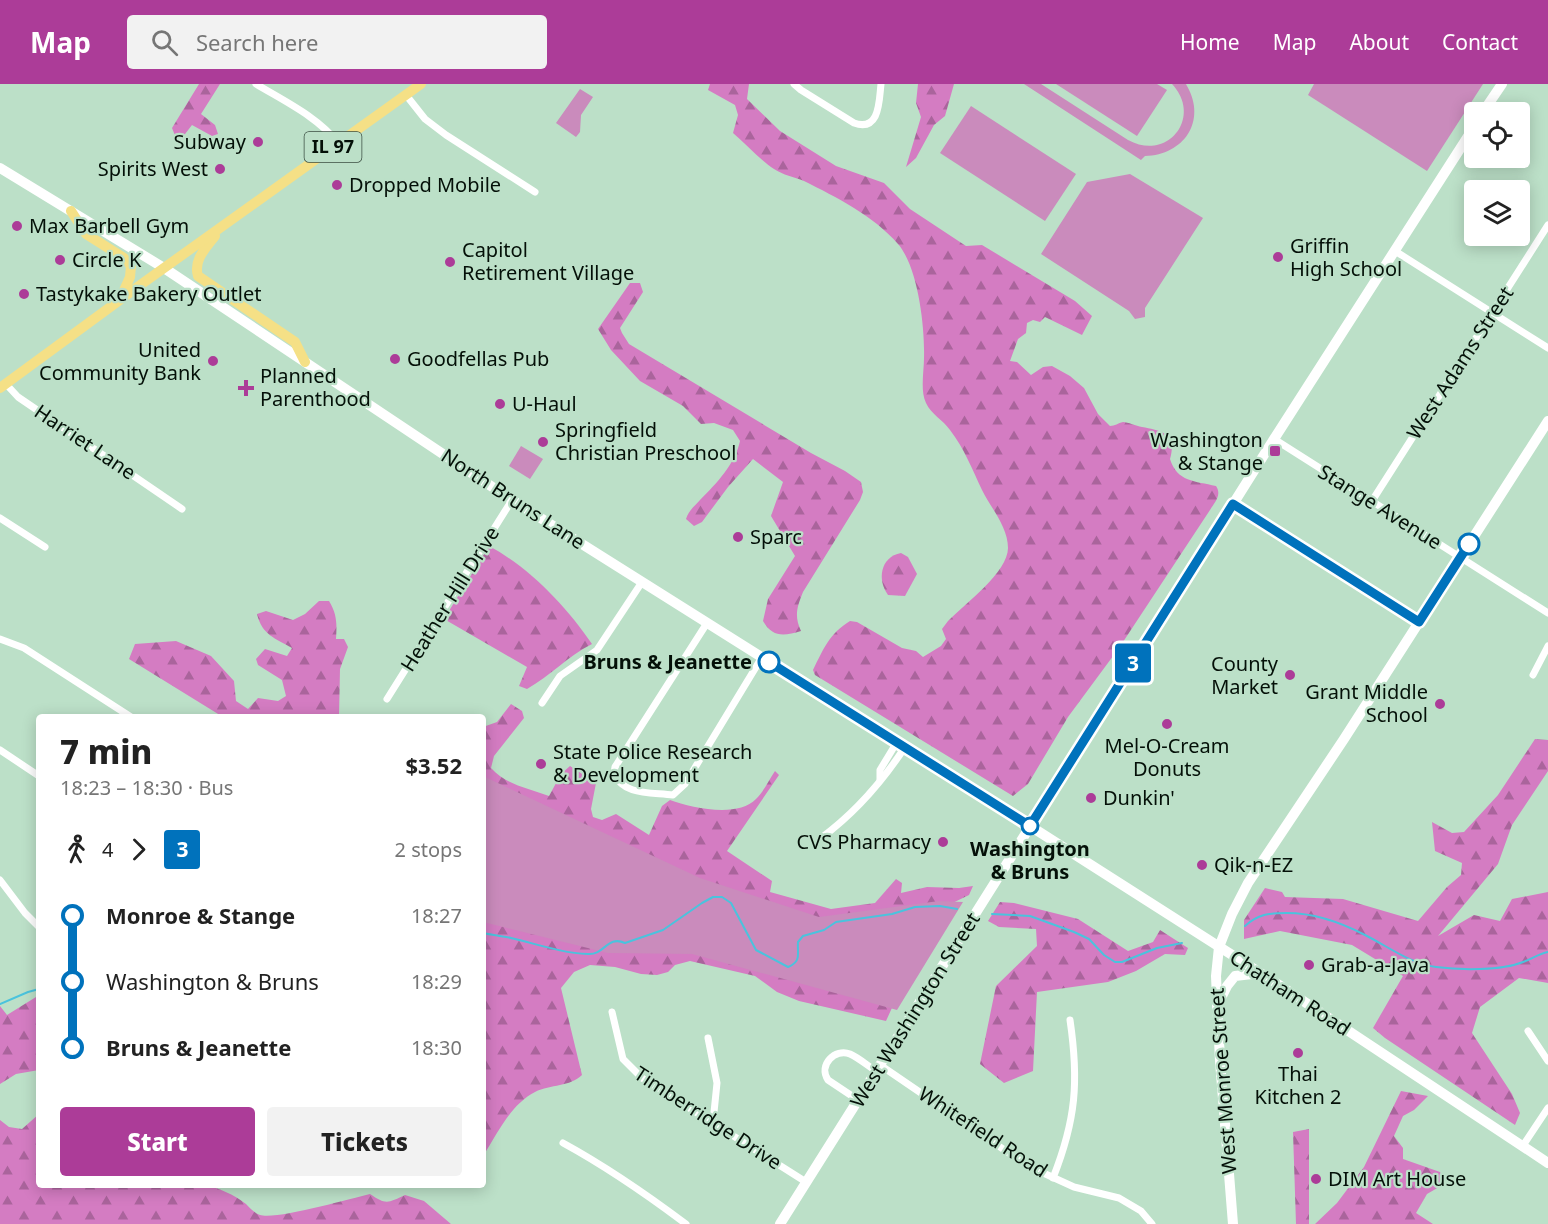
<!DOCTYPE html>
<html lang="en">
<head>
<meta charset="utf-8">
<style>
	:root { --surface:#fff; --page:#f2f2f2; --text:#222; --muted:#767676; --accent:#ac3c98 }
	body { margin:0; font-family:"Noto Sans",sans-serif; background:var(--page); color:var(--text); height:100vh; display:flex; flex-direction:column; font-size:22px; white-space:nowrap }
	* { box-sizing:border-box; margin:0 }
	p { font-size:20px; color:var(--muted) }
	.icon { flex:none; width:33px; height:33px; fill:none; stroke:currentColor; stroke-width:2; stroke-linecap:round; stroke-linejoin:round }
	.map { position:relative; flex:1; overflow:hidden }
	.drawer { position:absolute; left:36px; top:630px; width:450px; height:474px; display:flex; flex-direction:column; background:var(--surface); border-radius:6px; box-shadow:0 3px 15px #0003 }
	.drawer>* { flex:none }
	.badge { padding:0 12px; border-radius:4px; font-size:21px; line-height:39px }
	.tools { position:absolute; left:1464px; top:18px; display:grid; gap:12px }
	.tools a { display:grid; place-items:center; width:66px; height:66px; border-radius:6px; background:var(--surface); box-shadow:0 3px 15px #0003; font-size:30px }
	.map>.badge { position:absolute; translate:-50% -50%; box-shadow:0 0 0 3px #fff }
	.legs { display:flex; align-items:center; gap:9px; height:66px; padding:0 24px; font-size:20px }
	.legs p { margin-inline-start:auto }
	.headline { display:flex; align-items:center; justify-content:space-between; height:102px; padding:0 24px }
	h1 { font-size:33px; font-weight:800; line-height:45px }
	.button { display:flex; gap:12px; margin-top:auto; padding:12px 24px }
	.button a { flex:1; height:69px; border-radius:6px; background:var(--accent); color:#fff; font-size:24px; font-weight:800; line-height:69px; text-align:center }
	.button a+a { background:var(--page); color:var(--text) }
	ul { padding:0 24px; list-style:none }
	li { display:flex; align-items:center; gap:21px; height:66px; font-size:22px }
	li i { display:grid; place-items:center; width:9px; height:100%; margin:0 8px; background:currentColor }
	li i::after { content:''; width:15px; height:15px; margin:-8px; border:4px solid; border-radius:50%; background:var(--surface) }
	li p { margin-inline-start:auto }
	li:first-child i { background:linear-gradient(#0000 50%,currentColor 0) }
	li:last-child i { background:linear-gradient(currentColor 50%,#0000 0) }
	header { display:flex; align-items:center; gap:36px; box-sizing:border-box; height:84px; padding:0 30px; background:var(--accent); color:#fff }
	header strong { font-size:28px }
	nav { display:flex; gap:33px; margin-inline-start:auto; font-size:21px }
	.search { width:420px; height:54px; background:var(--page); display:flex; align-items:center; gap:15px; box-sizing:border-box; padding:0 21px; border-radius:6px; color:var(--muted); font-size:22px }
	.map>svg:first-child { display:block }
	.forest { fill:url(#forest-firs) }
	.park { fill:#ca8bbc }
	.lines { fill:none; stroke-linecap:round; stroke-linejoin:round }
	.stream { stroke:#4ac3dd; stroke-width:2 }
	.street { stroke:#fff; stroke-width:7 }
	.secondary { stroke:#fff; stroke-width:10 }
	.primary { stroke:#f5e086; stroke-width:10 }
	.line-1-casing { stroke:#fff; stroke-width:14 }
	.line-1 { stroke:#0072bc; stroke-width:9 }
	.poi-dot { fill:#ac3c98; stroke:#bce0c8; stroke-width:2 }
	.stop-1-dot { fill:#fff; stroke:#0072bc; stroke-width:3 }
	.labels { text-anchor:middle; stroke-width:4.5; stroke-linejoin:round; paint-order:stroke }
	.shield { fill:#bce0c8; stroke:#3b4e42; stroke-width:1.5 }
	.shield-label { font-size:18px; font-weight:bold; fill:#041008 }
	.poi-label { font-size:20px; fill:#041008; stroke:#bce0c8; text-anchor:start }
	.street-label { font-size:20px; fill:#041008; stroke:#bce0c8 }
	.stop-label { font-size:20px; font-weight:bold; fill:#041008; stroke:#bce0c8; text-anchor:end }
</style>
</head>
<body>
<header>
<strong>Map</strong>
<div class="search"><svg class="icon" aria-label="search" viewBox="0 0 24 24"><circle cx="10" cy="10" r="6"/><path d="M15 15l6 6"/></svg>Search here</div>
<nav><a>Home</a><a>Map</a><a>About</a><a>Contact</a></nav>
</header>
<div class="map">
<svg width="1548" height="1140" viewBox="0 0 1548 1140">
	<defs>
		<pattern id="forest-firs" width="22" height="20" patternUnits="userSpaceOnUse" patternTransform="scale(1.5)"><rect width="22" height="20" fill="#d47cc2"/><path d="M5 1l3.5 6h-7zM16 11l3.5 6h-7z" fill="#aa649c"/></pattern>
	</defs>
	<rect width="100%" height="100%" fill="#bce0c8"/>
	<g class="forest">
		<polygon points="199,0 220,0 201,30 215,41 218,50 212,52 192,41 182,54 176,54 172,44"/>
		<path d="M710,0H749L747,15L780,47L836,82L884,99L910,125L966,162L982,161L1075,217L1092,232L1082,251L1045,233L1040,238L1033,236L1027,239L1026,249L1018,255L1010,277L1017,278L1031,291L1043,283L1052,282L1070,292L1084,304L1098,330L1110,342C1115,342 1118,339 1123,338C1128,338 1136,342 1142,343C1163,347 1177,350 1170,375C1177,398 1195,397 1216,402C1222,411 1215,418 1210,426L1119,564L1068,633L1028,700L1013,712L815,591L813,586C824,564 829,550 850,537L857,538L902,564L916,567L923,573L941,562L946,555L942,545L948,537C965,520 1008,488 1008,464C1008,443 991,424 982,406C972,385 964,364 950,346C943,336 931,330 926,319C920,307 924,287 924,274C925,243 918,183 898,160C874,132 836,113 804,97C794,93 783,91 774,85C760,76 746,60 733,49L738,31L735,21L708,6Z"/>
		<polygon points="918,0 959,0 954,0 945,32 934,41 916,74 906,83 921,33 916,19"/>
		<path d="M630,199H640L643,208L620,244L622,249L629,260L811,369L845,387L861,398L863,408L860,416L803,508C797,523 794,532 801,547C784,552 773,554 763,537L768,515L795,472L771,432L783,398L753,375L728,403L702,438L694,442L686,435C689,426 694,423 700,416C717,399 735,380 740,357L733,346L714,339L701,340L683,322L640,297L611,266L598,245Z"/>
		<path d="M489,462C530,484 566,522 592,560C568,572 550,592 527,605L519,602L527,583L444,535Z"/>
		<path d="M901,469L908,473L917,490L905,512L888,511C877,496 880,473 901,469Z"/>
		<path d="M319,517H329C337,530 337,540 336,555H344L348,563L340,585L339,633H223L129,575L135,560L176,557L211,572L234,597L236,617L248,625L258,614L278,617L286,612L282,596L258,581L256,575L265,565L287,572L292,564C275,554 262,551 257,530L266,527L293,536L305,530Z"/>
		<path d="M511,620L522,627L524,634L494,672L491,684C506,701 529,704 549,712L561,690L570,682L596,699L591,725L593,733L602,736L616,730L649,751L662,722L670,716C692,724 738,734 756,715C764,707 769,696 775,687L779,691L727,767L772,797L770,808L831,825L875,819L896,795L902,799L901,809L927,803L959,804L973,802L969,811L936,827L886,937L799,917L777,908L755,892L690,877L675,881L668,888L657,891L641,890L615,883L590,881L574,888L561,904L582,991C570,1003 551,1000 535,1008C510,1021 498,1049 483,1072V643L497,638Z"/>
		<polygon points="1535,655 1548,656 1548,687 1512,741 1498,780 1438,852 1474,831 1500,837 1512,815 1548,808 1548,899 1519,894 1480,923 1472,949 1512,1010 1520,1029 1515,1041 1385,954 1373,944 1403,892 1352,861 1280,847 1244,855 1244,836 1265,804 1282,808 1285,813 1343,815 1418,837 1447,803 1461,791 1462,779 1435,767 1432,738 1452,749 1464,748 1498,711"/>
		<polygon points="1000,818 1014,819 1078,835 1128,867 1153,858 1160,846 1188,864 1185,871 1165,870 1136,887 1108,898 1037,908 1033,987 1004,999 980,980 996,902 1037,862 1036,845 999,843 988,837"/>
		<polygon points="36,913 39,913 39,986 16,990 0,1000 0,922 7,931"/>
		<polygon points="1401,1007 1428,1012 1414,1026 1403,1032 1394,1052 1403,1064 1403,1075 1440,1088 1446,1099 1427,1110 1416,1129 1433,1140 1315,1140 1337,1119 1364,1083"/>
		<path d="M39,1030V1101H204C217,1103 235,1111 246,1120C251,1125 253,1128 260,1131C276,1136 349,1115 370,1110C386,1121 388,1119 405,1111L424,1117L451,1140H0V1036L9,1043L22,1045Z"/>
		<polygon points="1309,1045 1309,1140 1296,1140 1293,1048"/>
	</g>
	<g class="park">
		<path d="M1024,0H1041L1128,56C1168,78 1203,33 1172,0H1186L1187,2C1207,37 1184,71 1145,72L1141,76Z"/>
		<polygon points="1056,0 1157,0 1167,6 1137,52"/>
		<polygon points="1314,0 1483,0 1427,87 1308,11"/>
		<polygon points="580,5 593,13 581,31 580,48 576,53 556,39"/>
		<polygon points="971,22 1076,90 1045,137 940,69"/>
		<polygon points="1130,90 1203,134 1145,224 1145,233 1135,235 1129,227 1041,170 1087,98"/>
		<polygon points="521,362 543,375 530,395 509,382"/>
		<polygon points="483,692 700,794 819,833 939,817 963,818 897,926 692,870 608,869 483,838"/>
	</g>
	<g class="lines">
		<g class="stream">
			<polyline points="992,830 1030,832 1074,848 1089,855 1104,871 1115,878 1122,878 1157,864 1182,859"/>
			<path d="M1245,842C1258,830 1269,829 1287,829C1315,829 1340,838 1365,851C1389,863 1409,879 1436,883C1459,886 1501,887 1523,878C1532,875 1538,870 1548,868"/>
			<path d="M483,849C492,851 502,852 511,854C537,860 561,869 588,870C605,871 607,851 625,859L663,846L702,819L713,813H722L731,819L756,866L788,883C802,877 797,870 798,858L803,852L824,846L836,838L892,830L915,823L940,822L957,825"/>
			<polyline points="0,920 28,908 39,905"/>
		</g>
		<g class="street">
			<path d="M256,0C284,17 318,33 338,59"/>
			<path d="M794,0L801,6L854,39C880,48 879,17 881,0"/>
			<polyline points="406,11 425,35 446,51 535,108"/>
			<polyline points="1395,167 1548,264"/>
			<polyline points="6,300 18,313 182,425"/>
			<polyline points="1274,355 1548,529"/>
			<polyline points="1372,417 1548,141"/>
			<polyline points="1233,420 1419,538"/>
			<polyline points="0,434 45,463"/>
			<path d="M707,539L615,683L614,689C623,712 652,708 673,711L685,700L762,573"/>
			<polyline points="0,555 24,564 131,633"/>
			<polyline points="1533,591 1548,562"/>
			<polyline points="387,615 512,416"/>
			<polyline points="542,619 560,592 597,566 642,498"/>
			<polyline points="0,666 39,692"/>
			<polyline points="880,696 880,686 897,658"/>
			<path d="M821,754C855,729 882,698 905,663"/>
			<polyline points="0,796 25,829 39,843"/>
			<polyline points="612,928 623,975 642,994 806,1098"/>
			<polyline points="1528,947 1548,977"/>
			<polyline points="708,954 717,999 713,1038"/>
			<polyline points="880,981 1028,1082 1074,1103 1119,1114 1141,1127 1152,1140"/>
			<path d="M858,1016L828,996C818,981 835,964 850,970C859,974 868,982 876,987"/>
			<path d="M563,1059C607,1083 646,1110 686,1140"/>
			<polyline points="1522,1063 1548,1024"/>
			<path d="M1053,1094C1076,1036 1079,997 1070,936"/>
		</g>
		<g class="secondary">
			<polyline points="1483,28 1502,0"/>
			<polyline points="0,84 164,184 512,416 1030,742 1273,897 1548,1079"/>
			<polyline points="1217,922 1227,902 1235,892 1252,890 1261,893"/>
			<polyline points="780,1140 1274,355 1474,43"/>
			<polyline points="1233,1140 1220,977 1216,892 1219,863 1232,830 1248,799 1344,655 1548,337"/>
		</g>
		<g class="primary">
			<polyline points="71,127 86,150 124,174 131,182 130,193 121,213"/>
			<path d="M215,152C206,164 193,176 198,192L295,258L305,278"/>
			<polyline points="0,304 143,199 421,0"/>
		</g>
	</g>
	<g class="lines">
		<g class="line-1-casing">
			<polyline id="line-1" points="769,578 1030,742 1233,420 1419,538 1469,460"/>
		</g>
		<use href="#line-1" class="line-1"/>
	</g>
	<g class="poi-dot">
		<circle cx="258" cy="58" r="6"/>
		<circle cx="220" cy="85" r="6"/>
		<circle cx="337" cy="101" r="6"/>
		<circle cx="17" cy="142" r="6"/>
		<circle cx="1278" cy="173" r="6"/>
		<circle cx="60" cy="176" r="6"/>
		<circle cx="450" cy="178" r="6"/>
		<circle cx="24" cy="210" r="6"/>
		<circle cx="395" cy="275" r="6"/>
		<circle cx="213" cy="277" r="6"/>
		<path d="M243 295h6v6h6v6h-6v6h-6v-6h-6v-6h6z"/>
		<circle cx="500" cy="320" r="6"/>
		<circle cx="543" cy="358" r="6"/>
		<rect x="1269" y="361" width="12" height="12" rx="3"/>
		<circle cx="738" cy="453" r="6"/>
		<circle cx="1290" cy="591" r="6"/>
		<circle cx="1440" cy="620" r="6"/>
		<circle cx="1167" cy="640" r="6"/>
		<circle cx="541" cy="680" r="6"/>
		<circle cx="1091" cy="714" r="6"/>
		<circle cx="943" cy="758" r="6"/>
		<circle cx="1202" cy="781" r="6"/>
		<circle cx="1309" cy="881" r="6"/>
		<circle cx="1298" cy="969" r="6"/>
		<circle cx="1316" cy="1095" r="6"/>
	</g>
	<g class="stop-1-dot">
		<circle cx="1469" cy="460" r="10"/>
		<circle cx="769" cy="578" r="10"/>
		<circle cx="1030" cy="742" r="8"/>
	</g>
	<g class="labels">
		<rect class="shield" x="304.5" y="48" width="57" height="30" rx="4.5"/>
		<g class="shield-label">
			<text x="333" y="69">IL 97</text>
		</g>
		<g class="poi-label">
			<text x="246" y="65" text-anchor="end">Subway</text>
			<text x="208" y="92" text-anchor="end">Spirits West</text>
			<text x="349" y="108">Dropped Mobile</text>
			<text x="29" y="149">Max Barbell Gym</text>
			<text x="1290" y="169">Griffin<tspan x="1290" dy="23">High School</tspan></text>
			<text x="462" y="173">Capitol<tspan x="462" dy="23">Retirement Village</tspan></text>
			<text x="72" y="183">Circle K</text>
			<text x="36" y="217">Tastykake Bakery Outlet</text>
			<text x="201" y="273" text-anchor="end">United<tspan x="201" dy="23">Community Bank</tspan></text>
			<text x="407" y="282">Goodfellas Pub</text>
			<text x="260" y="299">Planned<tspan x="260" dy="23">Parenthood</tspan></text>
			<text x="512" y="327">U-Haul</text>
			<text x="555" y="353">Springfield<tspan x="555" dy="23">Christian Preschool</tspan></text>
			<text x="1263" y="363" text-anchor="end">Washington<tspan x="1263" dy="23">&amp; Stange</tspan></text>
			<text x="750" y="460">Sparc</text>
			<text x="1278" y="587" text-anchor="end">County<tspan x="1278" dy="23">Market</tspan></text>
			<text x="1428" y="615" text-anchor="end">Grant Middle<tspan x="1428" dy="23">School</tspan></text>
			<text x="1167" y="669" text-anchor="middle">Mel-O-Cream<tspan x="1167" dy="23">Donuts</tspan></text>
			<text x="553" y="675">State Police Research<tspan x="553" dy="23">&amp; Development</tspan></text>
			<text x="1103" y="721">Dunkin'</text>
			<text x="931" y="765" text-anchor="end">CVS Pharmacy</text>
			<text x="1214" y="788">Qik-n-EZ</text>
			<text x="1321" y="888">Grab-a-Java</text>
			<text x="1298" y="997" text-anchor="middle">Thai<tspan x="1298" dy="23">Kitchen 2</tspan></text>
			<text x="1328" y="1102">DIM Art House</text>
		</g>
		<g class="street-label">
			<text transform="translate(1460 279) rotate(-57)" y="7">West Adams Street</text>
			<text transform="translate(85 358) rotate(34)" y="7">Harriet Lane</text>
			<text transform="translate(513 415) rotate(33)" y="7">North Bruns Lane</text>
			<text transform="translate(1380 423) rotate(32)" y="7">Stange Avenue</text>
			<text transform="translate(450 515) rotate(-58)" y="7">Heather Hill Drive</text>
			<text transform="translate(1290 909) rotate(33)" y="7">Chatham Road</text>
			<text transform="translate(915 926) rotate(-58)" y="7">West Washington Street</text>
			<text transform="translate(1223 997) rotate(-94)" y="7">West Monroe Street</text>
			<text transform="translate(708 1034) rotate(33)" y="7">Timberridge Drive</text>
			<text transform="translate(983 1048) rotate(33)" y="7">Whitefield Road</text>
		</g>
		<g class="stop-label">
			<text x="752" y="585">Bruns &amp; Jeanette</text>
			<text x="1030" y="772" text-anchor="middle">Washington<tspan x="1030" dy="23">&amp; Bruns</tspan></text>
		</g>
	</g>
</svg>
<div class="tools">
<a><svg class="icon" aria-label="locate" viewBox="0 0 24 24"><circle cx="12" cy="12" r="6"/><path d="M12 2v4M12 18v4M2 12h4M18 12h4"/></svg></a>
<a><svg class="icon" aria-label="layers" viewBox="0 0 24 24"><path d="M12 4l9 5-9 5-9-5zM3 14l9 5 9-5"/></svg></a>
</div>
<b class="badge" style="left:1133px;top:579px;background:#0072bc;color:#fff">3</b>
<section class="drawer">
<div class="headline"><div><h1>7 min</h1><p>18:23 – 18:30 · Bus</p></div><b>$3.52</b></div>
<div class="legs"><svg class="icon" aria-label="walk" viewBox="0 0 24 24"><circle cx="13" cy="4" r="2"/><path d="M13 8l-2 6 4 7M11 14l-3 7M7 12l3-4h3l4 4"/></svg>4<svg class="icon" aria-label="forward" viewBox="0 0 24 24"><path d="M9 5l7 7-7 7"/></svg><b class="badge" style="background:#0072bc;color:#fff">3</b><p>2 stops</p></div>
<ul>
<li><i style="color:#0072bc"></i><b>Monroe &amp; Stange</b><p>18:27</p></li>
<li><i style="color:#0072bc"></i><span>Washington &amp; Bruns</span><p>18:29</p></li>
<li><i style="color:#0072bc"></i><b>Bruns &amp; Jeanette</b><p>18:30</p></li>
</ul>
<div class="button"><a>Start</a><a>Tickets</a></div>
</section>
</div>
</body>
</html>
